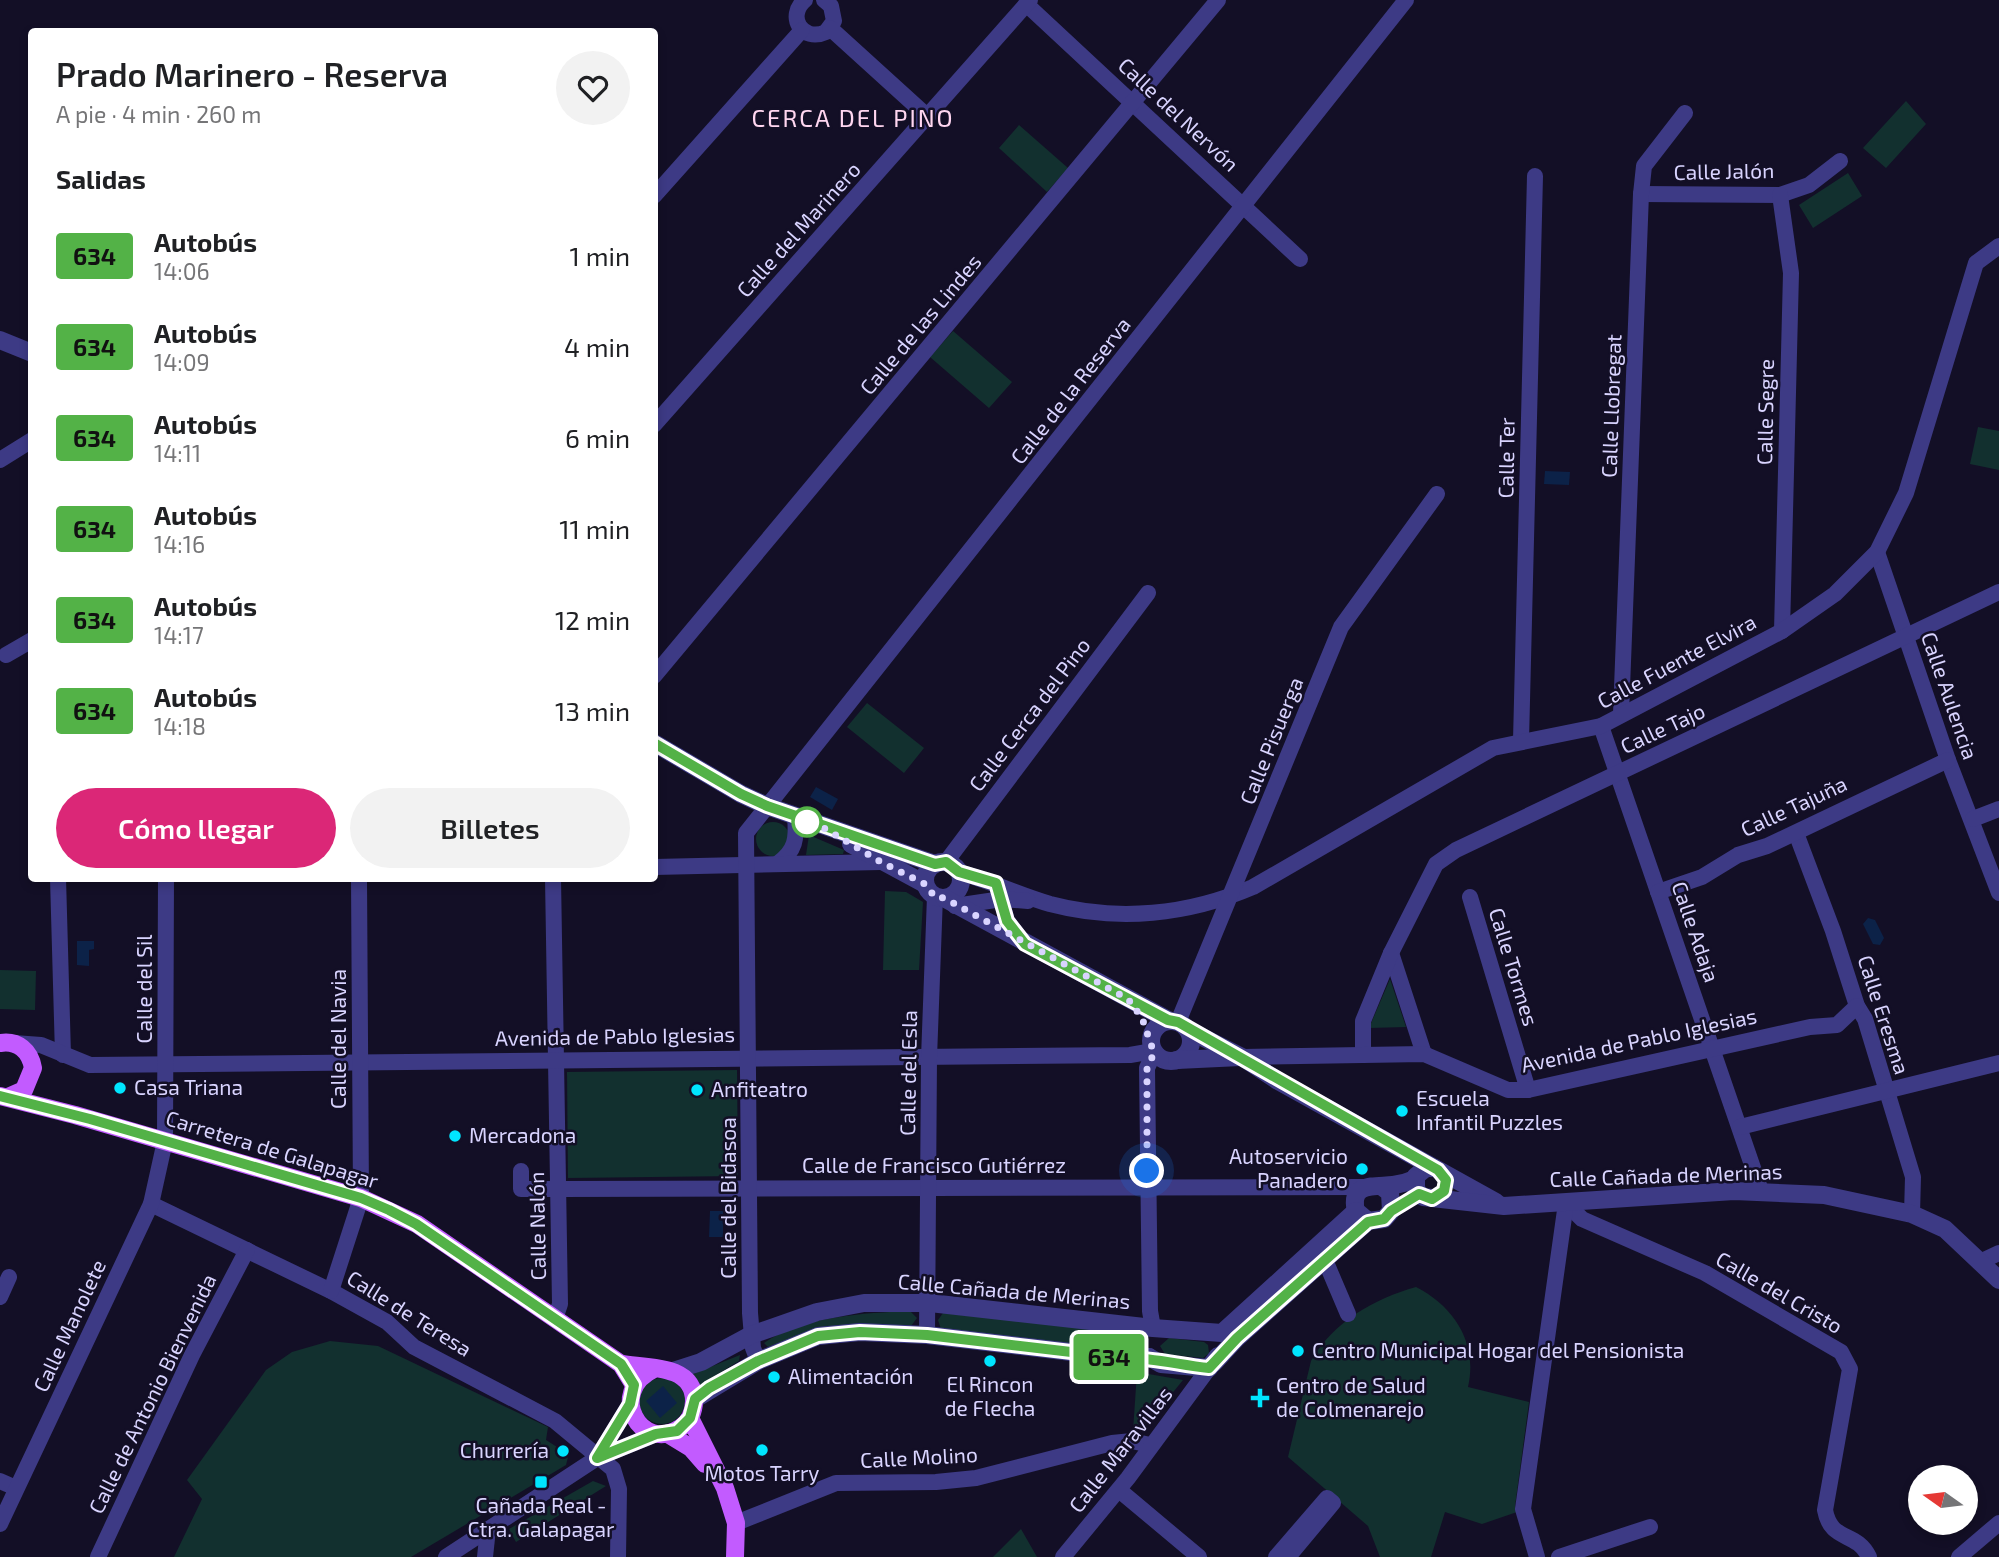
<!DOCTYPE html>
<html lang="es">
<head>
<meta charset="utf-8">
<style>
	:root { --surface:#fff; --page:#f2f2f2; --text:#202124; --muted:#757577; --accent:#db2777 }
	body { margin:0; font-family:"Exo 2",sans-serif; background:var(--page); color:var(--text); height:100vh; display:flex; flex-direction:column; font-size:26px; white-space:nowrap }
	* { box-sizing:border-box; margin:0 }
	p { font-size:23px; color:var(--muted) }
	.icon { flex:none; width:38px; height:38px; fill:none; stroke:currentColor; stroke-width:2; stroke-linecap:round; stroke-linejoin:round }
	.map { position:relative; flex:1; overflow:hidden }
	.sheet { position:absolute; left:28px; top:28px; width:630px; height:854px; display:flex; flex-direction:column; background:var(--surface); border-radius:7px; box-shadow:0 4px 10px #0003 }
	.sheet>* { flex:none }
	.badge { padding:0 14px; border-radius:5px; font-size:24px; line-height:46px }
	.needle { width:46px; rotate:284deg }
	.controls { position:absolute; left:1908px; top:1465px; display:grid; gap:14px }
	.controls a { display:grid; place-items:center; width:70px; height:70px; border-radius:50%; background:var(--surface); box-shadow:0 4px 10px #0003; font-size:35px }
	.you { position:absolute; width:35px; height:35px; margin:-18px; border:5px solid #fff; border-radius:50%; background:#1a73e8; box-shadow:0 0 0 10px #1a73e833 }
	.map>.badge { position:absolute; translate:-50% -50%; box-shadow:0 0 0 4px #fff }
	h2 { padding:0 28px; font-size:26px; line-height:63px }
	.round { display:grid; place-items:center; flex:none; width:74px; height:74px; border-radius:37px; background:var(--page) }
	.head { display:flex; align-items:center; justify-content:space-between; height:119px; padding:0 28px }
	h1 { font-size:33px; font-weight:600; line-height:52px }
	.primary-button { display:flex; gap:14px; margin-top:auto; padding:14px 28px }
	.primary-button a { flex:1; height:80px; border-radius:42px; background:var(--accent); color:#fff; font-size:28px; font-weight:600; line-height:80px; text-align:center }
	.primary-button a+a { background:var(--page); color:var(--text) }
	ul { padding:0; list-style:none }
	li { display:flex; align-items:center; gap:21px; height:91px; padding:0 28px }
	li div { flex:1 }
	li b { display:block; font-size:26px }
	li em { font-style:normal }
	li .badge { min-width:77px; font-weight:700; text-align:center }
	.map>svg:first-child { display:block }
	.green { fill:#12302f }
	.water { fill:#0c2248 }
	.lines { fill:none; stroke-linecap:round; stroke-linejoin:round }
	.minor { stroke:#3d3a85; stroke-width:16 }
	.tertiary { stroke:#3d3a85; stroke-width:18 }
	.primary { stroke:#c25bff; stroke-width:18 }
	.line-casing { stroke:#fff; stroke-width:16 }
	.line { stroke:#53b247; stroke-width:10 }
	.walk { stroke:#d9d4ff; stroke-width:7; stroke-dasharray:0 12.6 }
	.stop-dot { fill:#fff; stroke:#53b247; stroke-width:3.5 }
	.poi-dot { fill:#00e5ff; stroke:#130f26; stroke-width:2.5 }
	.labels { text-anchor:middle; stroke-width:5; stroke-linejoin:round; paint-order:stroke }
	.street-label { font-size:21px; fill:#d9d4ff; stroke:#130f26 }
	.poi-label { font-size:21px; fill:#d9d4ff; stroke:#130f26; text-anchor:start }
	.quarter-label { font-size:24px; letter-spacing:2px; fill:#ffd6f0; stroke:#130f26 }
</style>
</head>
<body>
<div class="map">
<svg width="1999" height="1557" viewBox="0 0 1999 1557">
	<rect width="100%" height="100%" fill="#130f26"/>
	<g class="green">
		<polygon points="1906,101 1926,124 1886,168 1863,148"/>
		<polygon points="1019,125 1068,168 1047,192 999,148"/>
		<polygon points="1848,173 1862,196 1813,228 1799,205"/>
		<polygon points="953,331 1012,382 989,408 930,357"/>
		<polygon points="1978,427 1999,431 1999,470 1970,464"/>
		<polygon points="867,703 924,748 904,773 847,727"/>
		<circle cx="773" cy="839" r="17"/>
		<polygon points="809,835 844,850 843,854 806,855"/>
		<polygon points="885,891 906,892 923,902 919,970 883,970"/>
		<polygon points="0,970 36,971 35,1010 0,1009"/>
		<polygon points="1390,979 1406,1027 1369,1028"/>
		<polygon points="737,1070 738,1176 568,1178 567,1072"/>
		<path d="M1416,1287C1455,1307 1478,1344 1468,1387L1529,1402L1515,1506L1517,1512L1482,1524L1445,1512L1431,1557H1380L1368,1526L1288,1457L1311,1361C1334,1321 1374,1299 1416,1287Z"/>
		<path d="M910,1311L917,1318L911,1326L817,1329L768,1347L764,1343C802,1316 865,1313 910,1311Z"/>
		<polygon points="943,1313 1137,1334 1141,1343 1133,1352 941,1329 938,1320"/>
		<polygon points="1169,1338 1204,1342 1208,1345 1209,1353 1203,1358 1165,1354 1160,1346"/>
		<polygon points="330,1341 378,1346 548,1427 546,1440 557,1447 561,1459 568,1457 566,1465 411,1557 174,1557 202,1499 187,1480 266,1370 292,1352"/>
		<polygon points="740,1355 739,1361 700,1385 693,1374"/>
		<polygon points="1137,1372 1183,1380 1148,1423 1133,1431"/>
		<circle cx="662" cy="1401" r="23"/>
		<polygon points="593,1481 606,1486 516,1542 509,1529"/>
		<polygon points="1021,1529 1037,1557 993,1557"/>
	</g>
	<g class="water">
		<polygon points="1545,471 1570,472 1569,485 1544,484"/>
		<polygon points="816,787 838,799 832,810 810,797"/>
		<polygon points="1868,918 1875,920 1884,938 1880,945 1873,944 1863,924"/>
		<polygon points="77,941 94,941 94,949 89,950 89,966 77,965"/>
		<polygon points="710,1211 723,1211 723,1237 709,1237"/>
		<polygon points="663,1386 677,1403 660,1418 646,1401"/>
	</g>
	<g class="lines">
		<g class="minor">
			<path d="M805,0C786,16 802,43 826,32L834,21L831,6L824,0"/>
			<polyline points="1026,4 1300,259"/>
			<polyline points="830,28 928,117"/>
			<polyline points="1641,194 1780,195 1809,185 1840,161"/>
			<polyline points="1780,195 1791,273 1782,631"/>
			<polyline points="654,196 802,30"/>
			<polyline points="654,425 1030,0"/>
			<polyline points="0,460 32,440"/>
			<polyline points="1877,552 1948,760 1999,893"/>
			<polyline points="6,655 32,640"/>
			<polyline points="654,676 1218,0"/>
			<polyline points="1621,714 1641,194 1644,166 1685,113"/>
			<polyline points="1601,726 1761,1191"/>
			<polyline points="1521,741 1535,176"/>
			<polyline points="1973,819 1999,809"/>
			<polyline points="1796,833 1833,931 1857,1006 1865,1019 1913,1177 1912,1214"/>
			<polyline points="946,862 1148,593"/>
			<path d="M777,864C796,851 797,838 795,817"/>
			<polyline points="654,867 881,862"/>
			<path d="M959,872C990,881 1019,895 1050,904C1118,922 1188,915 1253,887L1493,748L1601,726L1782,631L1835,594L1877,552L1906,493L1976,263L1999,246"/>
			<polyline points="58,878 63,1055"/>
			<polyline points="553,878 560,1304 555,1319"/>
			<polyline points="999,891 1007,921 1021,939"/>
			<polyline points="1658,892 1702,877 1738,855 1767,846 1948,760"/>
			<polyline points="1470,897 1528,1090"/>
			<polyline points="955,906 1002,899 1028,901"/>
			<polyline points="1391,953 1424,1054"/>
			<polyline points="1178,1022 1341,627 1437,494"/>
			<polyline points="14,1043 41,1045 90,1065 1130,1055 1153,1051"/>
			<polyline points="1363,1055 1363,1021 1391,953 1436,864 1456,850 1999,592"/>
			<polyline points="1242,1057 1424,1054 1508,1090 1528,1090 1810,1027 1837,1025 1857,1006"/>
			<polyline points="1740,1127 1999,1063"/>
			<polyline points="521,1171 521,1189 559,1189 1364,1187"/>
			<path d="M1566,1203L1582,1219L1705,1273L1841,1352L1850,1369L1825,1510C1831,1543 1856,1530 1869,1557"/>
			<polyline points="151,1204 331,1291 387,1322 414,1347 555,1421 613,1469 619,1489 618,1557"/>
			<polyline points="1325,1260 1348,1314"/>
			<polyline points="1982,1261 1999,1253"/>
			<polyline points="331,1291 361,1198 359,878"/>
			<polyline points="0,1297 9,1277"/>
			<polyline points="1153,1328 1150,1311 1147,1068 1154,1053"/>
			<polyline points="927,1335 929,1058 935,896"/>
			<polyline points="758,1361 753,1348 750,1313 746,833 1406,0"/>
			<polyline points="597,1458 630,1404"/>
			<polyline points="0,1481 16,1488"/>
			<polyline points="1119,1490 1199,1557"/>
			<polyline points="736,1523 836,1483 936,1482 976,1478 1112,1443 1132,1441 1150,1445"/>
			<polyline points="0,1524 151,1204 165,1141 166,878"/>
			<polyline points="98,1557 192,1355 247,1250"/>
			<polyline points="446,1557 597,1458 656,1434"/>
			<polyline points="485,1557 488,1529"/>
			<polyline points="1063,1557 1128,1478 1209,1368"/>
			<polyline points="1276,1557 1327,1498 1333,1503 1288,1557"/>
			<polyline points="1537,1557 1523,1509 1566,1203"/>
			<polyline points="1559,1557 1650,1527"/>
			<polyline points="1959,1557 1999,1523"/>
		</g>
		<g class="tertiary">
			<polyline points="0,340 32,353"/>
			<polyline points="654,743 741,794 767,806 935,864"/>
			<polyline points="851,844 925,884"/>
			<circle cx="943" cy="880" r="18"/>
			<polyline points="944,898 1168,1020"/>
			<circle cx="1171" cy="1041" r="20"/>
			<polyline points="1188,1030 1242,1057 1278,1081 1496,1202"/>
			<polyline points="1177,1060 1240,1057"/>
			<polyline points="1435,1168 1426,1168 1416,1176 1416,1190 1423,1197 1504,1206 1734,1191 1824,1195 1912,1214 1945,1229 1999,1280"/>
			<path d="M1381,1186L1390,1193L1391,1211L1384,1219L1368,1221L1356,1211C1349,1182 1375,1187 1393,1185C1401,1184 1408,1182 1415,1179"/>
			<polyline points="1149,1357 1161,1364 1209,1368 1218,1356"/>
			<polyline points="1214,1363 1237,1338 1368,1221"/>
			<polyline points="673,1371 701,1362 751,1335 817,1312 864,1303 930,1303 1153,1328 1222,1333 1356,1211"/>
			<polyline points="695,1399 758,1361 818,1336 860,1332 927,1335 1122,1358 1149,1357"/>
		</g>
		<g class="primary">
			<path d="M0,1043C18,1040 30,1051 33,1068L24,1090L8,1097"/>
			<polyline points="0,1096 75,1115 361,1198 417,1224 621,1364 634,1385"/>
			<path d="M621,1364C647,1368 694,1364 694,1401C694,1412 689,1423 680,1428C641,1454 606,1392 654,1369"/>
			<polyline points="690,1418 725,1488 736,1523 735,1557"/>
			<polyline points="668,1434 691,1448 705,1464"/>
		</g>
	</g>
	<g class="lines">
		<g class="line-casing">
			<path id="line" d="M0,1096L90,1119L361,1198L389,1210L416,1224L621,1364L634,1385L630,1404L597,1458L656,1434L677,1431L690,1418L695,1399L709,1388L758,1361L818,1336L860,1332L927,1335L1122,1358C1151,1357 1179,1365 1209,1368L1237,1338L1368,1222L1384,1219L1391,1211L1419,1194L1432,1199L1444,1191L1446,1180L1438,1170L1178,1022L1168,1020L1025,944L1007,921L996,883L959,872L946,862L935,864L767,806L741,794L654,743"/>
		</g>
		<use href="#line" class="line"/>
		<polyline class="walk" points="807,822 804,821 824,828 881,862 925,884 935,897 944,898 1128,999 1142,1018 1154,1053 1147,1068 1147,1171"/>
	</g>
	<circle class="stop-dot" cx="807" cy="822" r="14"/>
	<g class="poi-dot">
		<circle cx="120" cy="1088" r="7"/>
		<circle cx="697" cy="1090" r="7"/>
		<circle cx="1402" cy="1111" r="7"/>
		<circle cx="455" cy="1136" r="7"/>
		<circle cx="1362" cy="1169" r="7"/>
		<circle cx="1298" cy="1351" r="7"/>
		<circle cx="990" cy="1361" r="7"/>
		<circle cx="774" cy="1377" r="7"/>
		<path d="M1256.5 1387.5h7v7h7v7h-7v7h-7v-7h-7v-7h7z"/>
		<circle cx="762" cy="1450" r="7"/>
		<circle cx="563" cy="1451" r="7"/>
		<rect x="534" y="1475" width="14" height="14" rx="3.5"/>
	</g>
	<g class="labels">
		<g class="street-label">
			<text transform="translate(1178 115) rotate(43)" y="7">Calle del Nervón</text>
			<text transform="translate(1724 172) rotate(-1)" y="7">Calle Jalón</text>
			<text transform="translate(799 230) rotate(-48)" y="7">Calle del Marinero</text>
			<text transform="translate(921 325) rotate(-50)" y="7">Calle de las Lindes</text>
			<text transform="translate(1071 391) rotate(-52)" y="7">Calle de la Reserva</text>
			<text transform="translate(1612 406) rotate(-88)" y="7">Calle Llobregat</text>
			<text transform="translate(1766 412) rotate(-89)" y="7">Calle Segre</text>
			<text transform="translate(1507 458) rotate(-89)" y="7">Calle Ter</text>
			<text transform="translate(1677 662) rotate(-28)" y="7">Calle Fuente Elvira</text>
			<text transform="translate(1949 696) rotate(71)" y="7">Calle Aulencia</text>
			<text transform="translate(1030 715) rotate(-53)" y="7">Calle Cerca del Pino</text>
			<text transform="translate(1663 729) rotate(-25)" y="7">Calle Tajo</text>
			<text transform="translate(1272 741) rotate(-68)" y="7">Calle Pisuerga</text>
			<text transform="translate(1794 807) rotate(-25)" y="7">Calle Tajuña</text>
			<text transform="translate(1695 932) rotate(71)" y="7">Calle Adaja</text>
			<text transform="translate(1513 967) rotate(73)" y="7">Calle Tormes</text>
			<text transform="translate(145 989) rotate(-90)" y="7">Calle del Sil</text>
			<text transform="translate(1883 1015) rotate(72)" y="7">Calle Eresma</text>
			<text transform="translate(615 1037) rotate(-1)" y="7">Avenida de Pablo Iglesias</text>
			<text transform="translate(339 1039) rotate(-90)" y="7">Calle del Navia</text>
			<text transform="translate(1639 1041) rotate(-12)" y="7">Avenida de Pablo Iglesias</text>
			<text transform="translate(909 1073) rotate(-89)" y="7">Calle del Esla</text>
			<text transform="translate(272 1150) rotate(17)" y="7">Carretera de Galapagar</text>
			<text x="934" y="1173">Calle de Francisco Gutiérrez</text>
			<text transform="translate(1666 1176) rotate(-2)" y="7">Calle Cañada de Merinas</text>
			<text transform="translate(729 1198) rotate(-90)" y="7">Calle del Bidasoa</text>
			<text transform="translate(538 1226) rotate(-91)" y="7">Calle Nalón</text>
			<text transform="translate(1014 1292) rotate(5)" y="7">Calle Cañada de Merinas</text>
			<text transform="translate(1779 1293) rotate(30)" y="7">Calle del Cristo</text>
			<text transform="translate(409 1314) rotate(32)" y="7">Calle de Teresa</text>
			<text transform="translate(70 1326) rotate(-65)" y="7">Calle Manolete</text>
			<text transform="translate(153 1394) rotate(-64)" y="7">Calle de Antonio Bienvenida</text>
			<text transform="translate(1121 1450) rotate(-52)" y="7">Calle Maravillas</text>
			<text transform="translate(919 1458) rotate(-3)" y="7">Calle Molino</text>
		</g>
		<g class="poi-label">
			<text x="134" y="1095">Casa Triana</text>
			<text x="711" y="1097">Anfiteatro</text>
			<text x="1416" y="1106">Escuela<tspan x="1416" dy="24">Infantil Puzzles</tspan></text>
			<text x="469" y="1143">Mercadona</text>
			<text x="1348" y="1164" text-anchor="end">Autoservicio<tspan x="1348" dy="24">Panadero</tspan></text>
			<text x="1312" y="1358">Centro Municipal Hogar del Pensionista</text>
			<text x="788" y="1384">Alimentación</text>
			<text x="990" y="1392" text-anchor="middle">El Rincon<tspan x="990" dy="24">de Flecha</tspan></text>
			<text x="1276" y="1393">Centro de Salud<tspan x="1276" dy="24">de Colmenarejo</tspan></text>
			<text x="549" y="1458" text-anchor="end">Churrería</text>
			<text x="762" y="1481" text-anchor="middle">Motos Tarry</text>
			<text x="541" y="1513" text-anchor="middle">Cañada Real -<tspan x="541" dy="24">Ctra. Galapagar</tspan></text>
		</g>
		<g class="quarter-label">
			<text x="853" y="127">CERCA DEL PINO</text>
		</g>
	</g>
</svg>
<div class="controls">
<a><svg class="needle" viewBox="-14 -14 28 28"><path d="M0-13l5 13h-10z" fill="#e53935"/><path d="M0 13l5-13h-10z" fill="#757577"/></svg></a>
</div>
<div class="you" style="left:1147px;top:1171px"></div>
<b class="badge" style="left:1109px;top:1357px;background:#53b247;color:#111">634</b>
<section class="sheet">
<div class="head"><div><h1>Prado Marinero - Reserva</h1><p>A pie · 4 min · 260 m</p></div><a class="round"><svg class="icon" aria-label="heart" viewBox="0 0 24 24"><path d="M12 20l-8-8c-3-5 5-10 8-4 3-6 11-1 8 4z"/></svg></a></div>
<h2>Salidas</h2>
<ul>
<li><span class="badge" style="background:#53b247;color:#111">634</span><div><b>Autobús</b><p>14:06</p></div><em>1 min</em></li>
<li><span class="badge" style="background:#53b247;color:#111">634</span><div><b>Autobús</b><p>14:09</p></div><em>4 min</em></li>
<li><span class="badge" style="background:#53b247;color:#111">634</span><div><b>Autobús</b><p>14:11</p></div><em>6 min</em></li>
<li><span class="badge" style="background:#53b247;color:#111">634</span><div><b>Autobús</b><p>14:16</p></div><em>11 min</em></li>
<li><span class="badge" style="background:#53b247;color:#111">634</span><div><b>Autobús</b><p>14:17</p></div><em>12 min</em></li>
<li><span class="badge" style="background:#53b247;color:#111">634</span><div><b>Autobús</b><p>14:18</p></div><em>13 min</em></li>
</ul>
<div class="primary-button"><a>Cómo llegar</a><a>Billetes</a></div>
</section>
</div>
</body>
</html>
